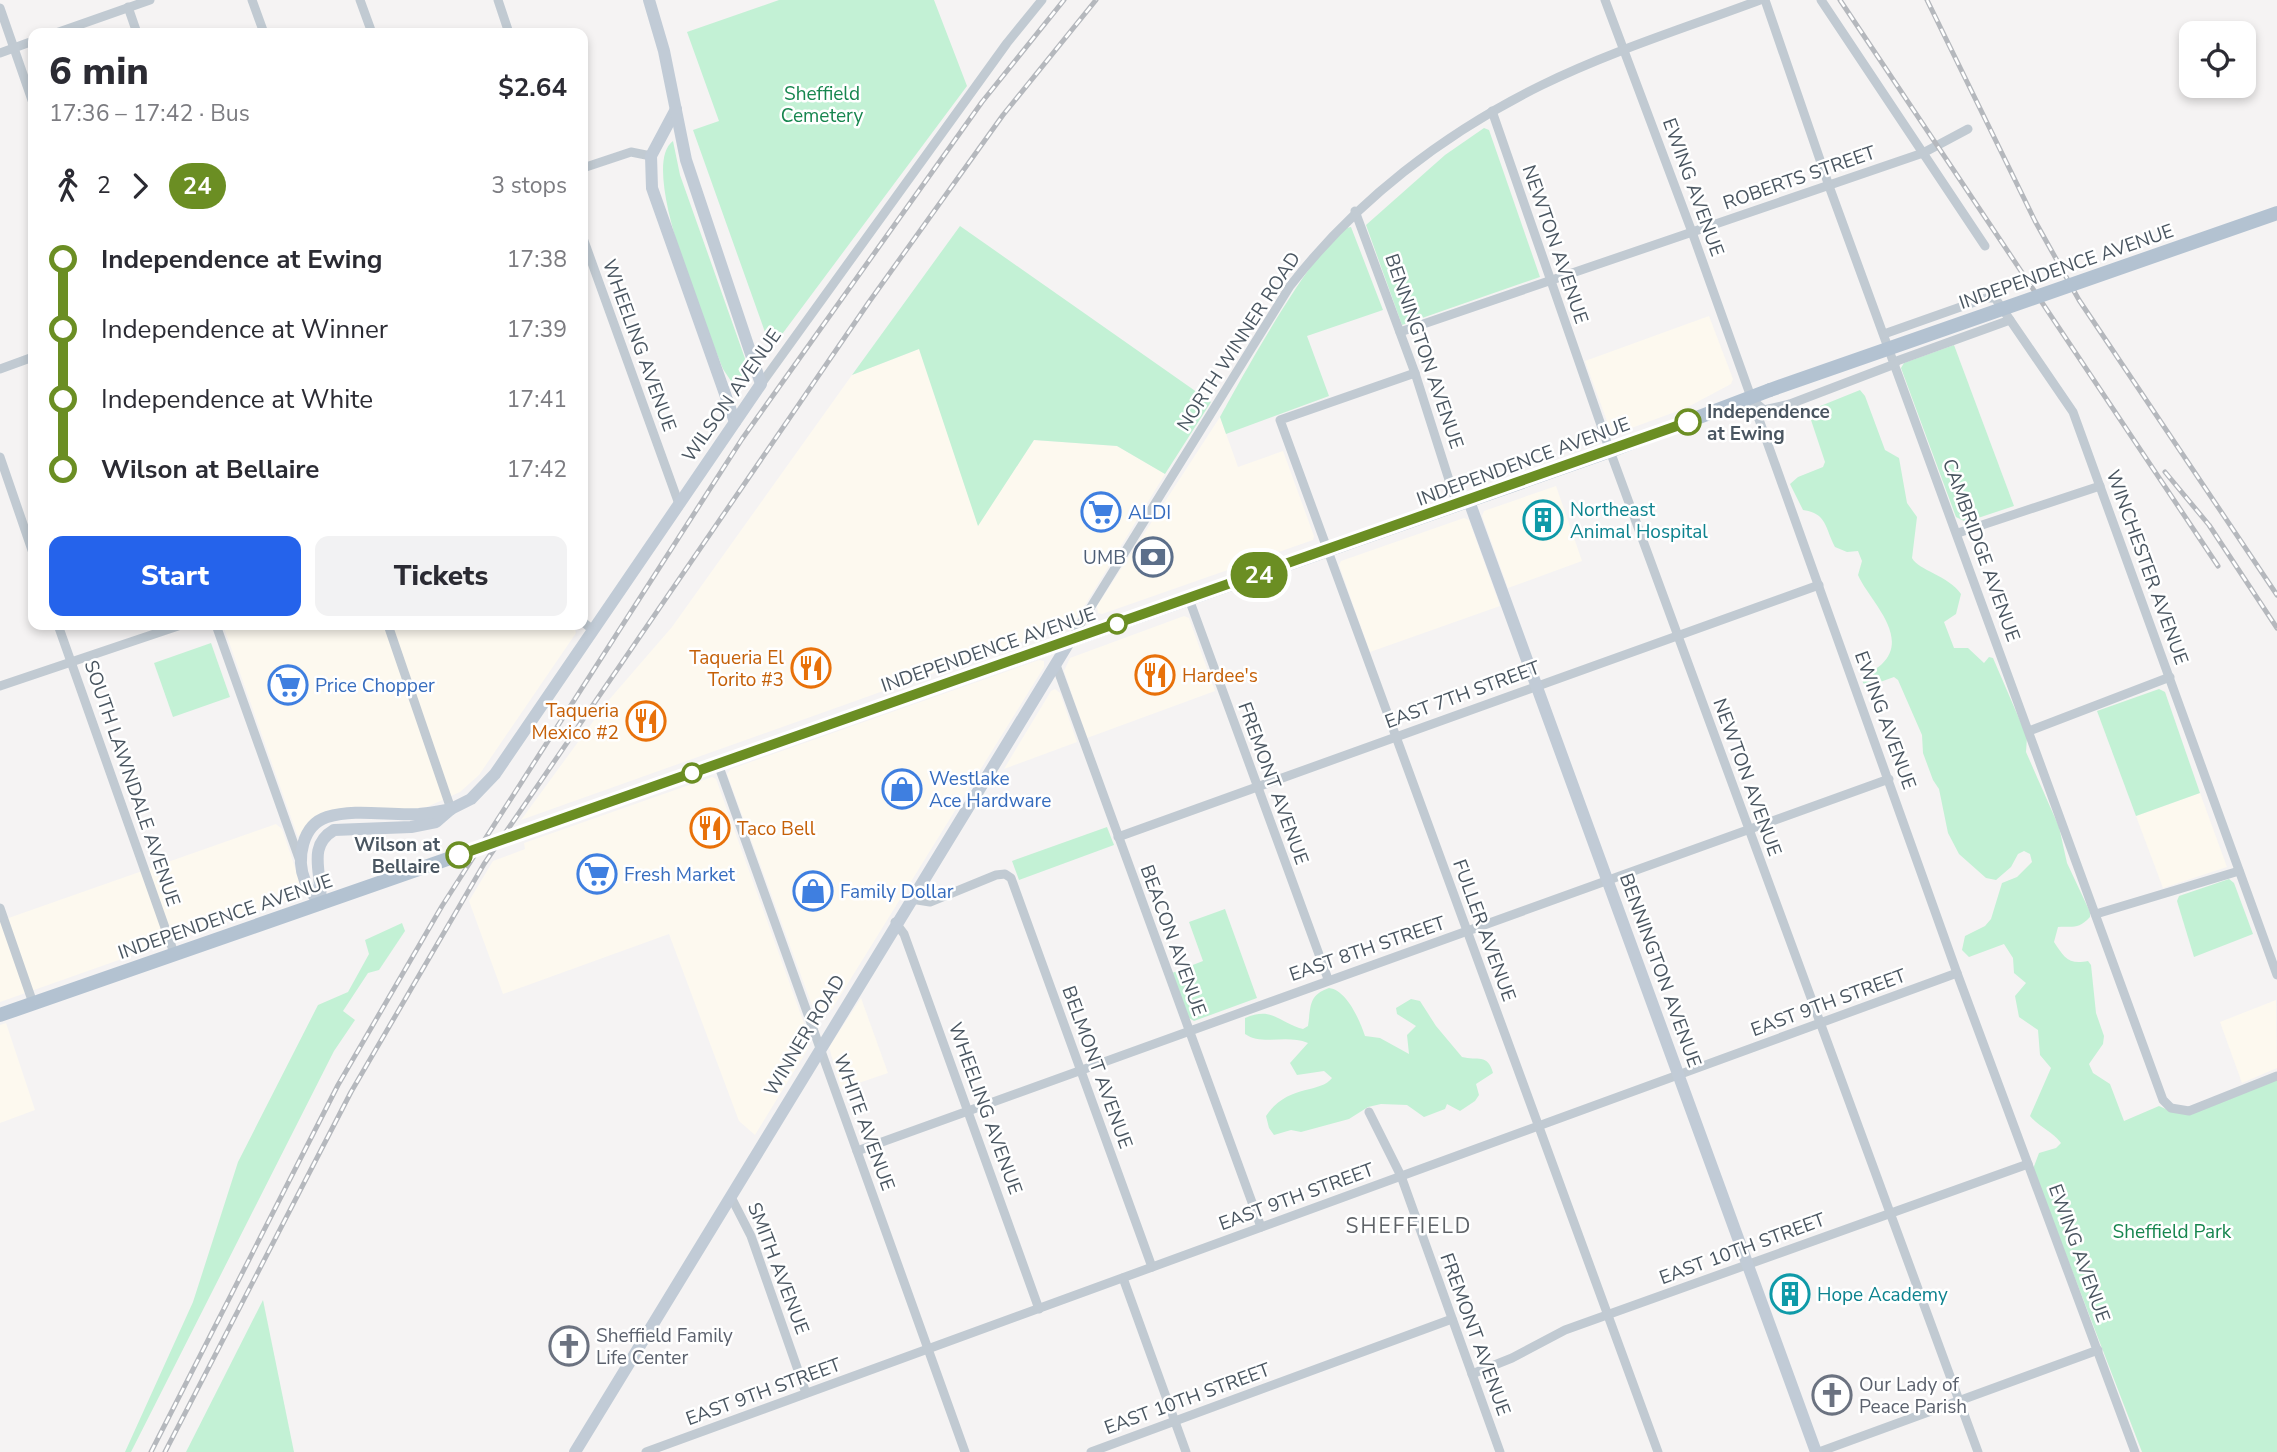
<!DOCTYPE html>
<html lang="en">
<head>
<meta charset="utf-8">
<style>
	:root { --surface:#fff; --page:#f2f2f3; --text:#2b2b33; --muted:#7c7c81; --accent:#2563eb }
	body { margin:0; font-family:"Nunito Sans",sans-serif; background:var(--page); color:var(--text); height:100vh; display:flex; flex-direction:column; font-size:26px; white-space:nowrap }
	* { box-sizing:border-box; margin:0 }
	p { font-size:23px; color:var(--muted) }
	.icon { flex:none; width:38px; height:38px; fill:none; stroke:currentColor; stroke-width:2; stroke-linecap:round; stroke-linejoin:round }
	.map { position:relative; flex:1; overflow:hidden }
	.panel { position:absolute; left:28px; top:28px; width:560px; height:602px; display:flex; flex-direction:column; background:var(--surface); border-radius:14px; box-shadow:0 4px 10px #0003 }
	.panel>* { flex:none }
	.badge { padding:0 14px; border-radius:23px; font-size:24px; line-height:46px }
	.fabs { position:absolute; left:2179px; top:21px; display:grid; gap:14px }
	.fabs a { display:grid; place-items:center; width:77px; height:77px; border-radius:14px; background:var(--surface); box-shadow:0 4px 10px #0003; font-size:35px }
	.map>.badge { position:absolute; translate:-50% -50%; box-shadow:0 0 0 4px #fff }
	.legs { display:flex; align-items:center; gap:10px; height:77px; padding:0 21px; font-size:23px }
	.legs p { margin-inline-start:auto }
	.headline { display:flex; align-items:center; justify-content:space-between; height:119px; padding:0 21px }
	h1 { font-size:38px; font-weight:800; line-height:52px }
	.cta { display:flex; gap:14px; margin-top:auto; padding:14px 21px }
	.cta a { flex:1; height:80px; border-radius:14px; background:var(--accent); color:#fff; font-size:28px; font-weight:800; line-height:80px; text-align:center }
	.cta a+a { background:var(--page); color:var(--text) }
	ul { padding:0 21px; list-style:none }
	li { display:flex; align-items:center; gap:24px; height:70px; font-size:26px }
	li i { display:grid; place-items:center; width:10px; height:100%; margin:0 9px; background:currentColor }
	li i::after { content:''; width:18px; height:18px; margin:-9px; border:5px solid; border-radius:50%; background:var(--surface) }
	li p { margin-inline-start:auto }
	li:first-child i { background:linear-gradient(#0000 50%,currentColor 0) }
	li:last-child i { background:linear-gradient(currentColor 50%,#0000 0) }
	.map>svg:first-child { display:block }
	.commercial { fill:#fdf9ef }
	.green { fill:#c3f1d5 }
	.lines { fill:none; stroke-linecap:round; stroke-linejoin:round }
	.primary-tunnel { stroke:#caccce; stroke-width:14; stroke-dasharray:14 7; stroke-linecap:butt }
	.street { stroke:#c1cad2; stroke-width:9 }
	.secondary { stroke:#c1cbd6; stroke-width:12 }
	.primary { stroke:#b3c2d1; stroke-width:14 }
	.rail-casing { stroke:#b5b8bd; stroke-width:5 }
	.rail { stroke:#fff; stroke-width:2.5; stroke-dasharray:8; stroke-linecap:butt }
	.primary-bridge { stroke:#b3c2d1; stroke-width:14 }
	.line-1-casing { stroke:#fff; stroke-width:16 }
	.line-1 { stroke:#6b8e23; stroke-width:10 }
	.stop-1-dot { fill:#fff; stroke:#6b8e23; stroke-width:3.5 }
	.labels { text-anchor:middle; stroke-width:5; stroke-linejoin:round; paint-order:stroke }
	.park-label { font-size:19px; fill:#17864f; stroke:#fff }
	.street-label { font-size:19px; fill:#4a5661; stroke:#fff }
	.stop-label { font-size:19px; font-weight:bold; fill:#4a5661; stroke:#fff; text-anchor:start }
	.culture-label { font-size:19px; fill:#0d838f; stroke:#fff; text-anchor:start }
	.shop-label { font-size:19px; fill:#366cbe; stroke:#fff; text-anchor:start }
	.service-label { font-size:19px; fill:#4e5e75; stroke:#fff; text-anchor:end }
	.food-label { font-size:19px; fill:#c56008; stroke:#fff; text-anchor:end }
	.worship-label { font-size:19px; fill:#5b616d; stroke:#fff; text-anchor:start }
	.neighbourhood-label { font-size:21px; letter-spacing:2px; fill:#5f6368; stroke:#fff }
</style>
</head>
<body>
<div class="map">
<svg width="2277" height="1452" viewBox="0 0 2277 1452">
	<rect width="100%" height="100%" fill="#f5f3f3"/>
	<g class="commercial">
		<polygon points="1709,316 1733,379 1731,384 1686,408 1615,434 1611,432 1585,361"/>
		<polygon points="919,349 978,525 1034,440 1117,446 1165,474 1074,623 521,820 608,701 672,627 852,375"/>
		<polygon points="1220,417 1238,467 1283,451 1314,536 1313,540 1102,614 1098,613 1097,606"/>
		<polygon points="1556,486 1582,561 1508,588 1482,516 1484,511"/>
		<polygon points="1464,518 1469,520 1500,606 1370,652 1339,565 1341,561"/>
		<polygon points="1184,616 1189,618 1215,691 1087,738 1064,671 1070,658"/>
		<polygon points="223,625 574,625 576,633 479,775 460,792 427,807 313,819 298,837"/>
		<polygon points="1039,660 1044,661 1044,667 832,1009 825,1013 814,1011 727,774 731,769"/>
		<polygon points="1055,689 1060,693 1077,742 1004,769 1051,691"/>
		<polygon points="712,777 716,779 810,1040 809,1047 755,1135 739,1121 669,934 503,994 469,901 493,861 525,849 524,843"/>
		<polygon points="2200,793 2227,867 2163,888 2136,816"/>
		<polygon points="276,824 282,829 302,888 297,897 0,1002 0,921"/>
		<polygon points="861,998 888,1073 841,1089 829,1047"/>
		<polygon points="2276,1000 2277,1068 2242,1083 2220,1022"/>
		<polygon points="6,1023 35,1110 0,1123 0,1025"/>
	</g>
	<g class="green">
		<polygon points="779,0 934,0 967,86 771,349 693,130 719,121 687,32"/>
		<polygon points="1484,128 1489,130 1540,277 1402,325 1366,225 1445,155"/>
		<path d="M673,141L680,175L748,367V378L740,387H735L723,369C709,332 637,167 673,141Z"/>
		<polygon points="960,226 1211,402 1165,474 1117,446 1034,440 978,526 919,349 852,375"/>
		<path d="M1351,227L1383,310L1307,336L1329,396L1226,434L1220,417C1237,386 1322,230 1351,227Z"/>
		<polygon points="1954,345 2014,506 1966,522 1956,517 1901,368 1904,363"/>
		<path d="M1860,390L1865,396L1885,450L1899,458L1907,503L1917,517L1912,558C1918,570 1949,576 1961,594L1956,614L1944,622L1954,648H1968L1984,663L1989,657L1993,658L2027,737L2026,752L2059,827L2067,863L2090,912V917C2078,930 2073,926 2058,927L2054,942C2064,957 2068,965 2088,961L2091,965L2096,1013L2104,1036L2103,1044L2089,1064L2093,1073L2110,1084L2124,1121L2159,1106L2175,1113L2277,1079V1452H2142L2033,1169L2039,1153L2056,1148L2061,1143C2052,1131 2039,1127 2030,1116L2051,1068L2040,1055L2038,1030L2019,1017L2015,996L2026,983L2014,973L2013,958L2004,944L1969,957L1962,950L1965,936L1985,926L1991,919L2002,883L2017,877L2032,862L2030,854L2024,851L2018,854L2011,867L1996,880L1986,878L1959,854L1948,833L1939,789L1933,780L1923,753L1922,735L1898,680L1894,677L1869,686L1863,683L1862,675C1868,672 1877,669 1882,664C1911,636 1868,599 1858,575L1862,561L1858,551L1847,552L1835,547C1825,528 1827,513 1803,510L1790,484L1798,477L1823,467L1825,462L1808,411Z"/>
		<polygon points="211,643 230,697 173,717 154,663"/>
		<polygon points="2159,689 2165,692 2200,793 2136,816 2097,711"/>
		<polygon points="1107,827 1114,845 1019,880 1012,861"/>
		<polygon points="2229,879 2234,883 2253,934 2194,957 2177,901 2179,896"/>
		<polygon points="1225,909 1257,998 1194,1021 1189,1018 1172,973 1203,961 1189,922"/>
		<polygon points="402,923 405,931 379,970 368,973 343,1011 355,1020 334,1051 131,1452 125,1452 193,1302 238,1162 318,1005 348,992 369,954 365,940"/>
		<path d="M1329,988C1347,990 1360,1021 1365,1036L1380,1038L1409,1054L1407,1035L1416,1026L1397,1014L1396,1008L1411,999L1420,1001L1436,1026L1462,1057C1477,1061 1488,1053 1493,1073L1476,1084L1479,1095L1475,1101L1460,1111L1447,1104L1445,1109L1424,1117L1407,1105L1381,1104L1368,1107L1349,1119L1301,1132L1291,1130L1274,1135L1269,1128L1266,1116C1287,1084 1320,1094 1332,1078L1324,1071L1297,1075L1290,1063L1308,1043C1286,1034 1262,1046 1245,1034V1018C1273,1006 1279,1023 1303,1029L1308,1026C1311,1007 1308,995 1329,988Z"/>
		<polygon points="263,1300 294,1452 186,1452"/>
	</g>
	<g class="lines">
		<polyline class="primary-tunnel" points="462,854 515,835"/>
		<g class="street">
			<polyline points="252,0 264,33"/>
			<polyline points="360,0 372,33"/>
			<polyline points="498,0 509,33"/>
			<polyline points="1605,0 1692,232 1957,973 2135,1452"/>
			<polyline points="1765,0 1829,186 2163,1100 2171,1108 2189,1111 2277,1076"/>
			<polyline points="1821,0 1985,246"/>
			<polyline points="128,7 137,33"/>
			<polyline points="0,8 33,103"/>
			<polyline points="56,33 150,0"/>
			<polyline points="0,53 33,41"/>
			<polyline points="1492,111 1610,451 1978,1452"/>
			<polyline points="583,168 631,152 651,156"/>
			<polyline points="1355,211 1415,373 1457,505"/>
			<polyline points="583,238 679,504"/>
			<polyline points="1400,332 1923,153 1968,129"/>
			<polyline points="1884,334 1986,298 1995,298 2073,412 2277,975"/>
			<polyline points="1894,362 2010,320"/>
			<polyline points="0,369 33,357"/>
			<polyline points="1415,373 1280,420 1658,1452"/>
			<polyline points="761,384 1007,43 1042,0"/>
			<polyline points="1751,399 1764,410 1790,404 1895,364"/>
			<polyline points="0,457 33,553"/>
			<polyline points="1958,533 2100,486"/>
			<polyline points="1189,599 1328,979"/>
			<polyline points="583,622 593,630"/>
			<polyline points="58,625 174,953"/>
			<polyline points="216,625 301,864"/>
			<polyline points="388,625 451,809"/>
			<path d="M1071,639L1290,286C1356,201 1444,133 1542,85C1611,51 1688,27 1760,0"/>
			<polyline points="1056,665 1261,1227"/>
			<polyline points="0,686 181,625"/>
			<polyline points="2029,731 2170,677"/>
			<polyline points="718,764 965,1452"/>
			<polyline points="1118,837 1819,585"/>
			<polyline points="911,899 930,902 996,875 1005,874 1011,878 1152,1267"/>
			<polyline points="0,908 33,1003"/>
			<polyline points="2096,914 2239,871"/>
			<polyline points="895,922 904,934 1039,1309"/>
			<polyline points="1369,1112 1401,1176 1500,1452"/>
			<polyline points="857,1151 1889,779"/>
			<polyline points="731,1197 751,1236 806,1393"/>
			<polyline points="1123,1278 1186,1452"/>
			<polyline points="1472,1374 1512,1358 1565,1330 2028,1164"/>
			<polyline points="646,1452 1957,973"/>
			<polyline points="1091,1452 1452,1319"/>
			<polyline points="1819,1452 2098,1350"/>
		</g>
		<g class="secondary">
			<polyline points="676,109 651,156 652,188 735,422"/>
			<polyline points="1469,501 1816,1452"/>
			<path d="M320,904C324,876 305,847 334,830L411,827L436,822L451,809L471,799L495,774L761,384L686,160L664,51L649,0"/>
			<path d="M320,904C315,897 308,889 305,881C296,859 302,825 327,817C356,808 389,816 419,814C430,813 440,811 451,809"/>
			<path d="M575,1452C738,1180 905,910 1071,639"/>
		</g>
		<g class="primary">
			<polyline points="515,835 1610,451 1770,390"/>
			<polyline points="0,1015 462,854"/>
		</g>
		<g class="rail-casing">
			<g id="rail">
				<polyline points="1840,0 2218,566"/>
				<polyline points="1927,0 2035,221 2079,300 2277,595"/>
				<polyline points="2165,472 2209,525 2277,628"/>
				<polyline points="151,1452 338,1085 442,906 742,439 982,102 1064,0"/>
				<polyline points="165,1452 351,1092 484,864 869,302 1003,115 1096,0"/>
			</g>
		</g>
		<use href="#rail" class="rail"/>
		<polyline class="primary-bridge" points="1770,390 2277,213"/>
	</g>
	<g class="lines">
		<g class="line-1-casing">
			<polyline id="line-1" points="459,855 1688,422"/>
		</g>
		<use href="#line-1" class="line-1"/>
	</g>
	<defs>
		<g id="supermarket-ring" transform="scale(2.0125)"><circle r="9.5" fill="#fff" stroke="#3f7fe0" stroke-width="1.5"/><path d="M-6-5.5h2.5l.6 2H6L4.5 2H-2.5L-4.4-4H-6ZM-1.5 3.2a1.3 1.3 0 1 0 .1 0ZM3 3.2a1.3 1.3 0 1 0 .1 0Z" fill="#3f7fe0"/></g>
		<g id="building-ring" transform="scale(2.0125)"><circle r="9.5" fill="#fff" stroke="#0f9aa8" stroke-width="1.5"/><path d="M-4-6H4V6H1V3H-1V6H-4ZM-2.5-4.3h1.7v1.8h-1.7ZM.8-4.3h1.7v1.8H.8ZM-2.5-1h1.7V.8h-1.7ZM.8-1h1.7V.8H.8Z" fill="#0f9aa8"/></g>
		<g id="bank-ring" transform="scale(2.0125)"><circle r="9.5" fill="#fff" stroke="#5c6f8a" stroke-width="1.5"/><path d="M-6-4H6V4H-6ZM0-2.3a2.3 2.3 0 1 0 0 4.6a2.3 2.3 0 1 0 0-4.6Z" fill="#5c6f8a"/></g>
		<g id="restaurant-ring" transform="scale(2.0125)"><circle r="9.5" fill="#fff" stroke="#e8710a" stroke-width="1.5"/><path d="M-5-6h1v4h1v-4h1v4h1v-4h1v5L-1.5 .5V6h-2V.5L-5-1ZM5-6V6H3V1.5H1.5Q1.5-4 5-6Z" fill="#e8710a"/></g>
		<g id="shop-ring" transform="scale(2.0125)"><circle r="9.5" fill="#fff" stroke="#3f7fe0" stroke-width="1.5"/><path d="M-5-2.5h2.3a2.7 3.5 0 0 1 5.4 0H5L5.5 6h-11ZM-1.5-2.5h3a1.5 2.3 0 0 0-3 0Z" fill="#3f7fe0"/></g>
		<g id="church-ring" transform="scale(2.0125)"><circle r="9.5" fill="#fff" stroke="#6b7280" stroke-width="1.5"/><path d="M-1.2-6h2.4v3.5h3.3v2.4h-3.3V6h-2.4V-.1h-3.3v-2.4h3.3Z" fill="#6b7280"/></g>
	</defs>
	<g fill-rule="evenodd">
		<use href="#supermarket-ring" x="1101" y="512"/>
		<use href="#building-ring" x="1543" y="520"/>
		<use href="#bank-ring" x="1153" y="557"/>
		<use href="#restaurant-ring" x="811" y="668"/>
		<use href="#restaurant-ring" x="1155" y="675"/>
		<use href="#supermarket-ring" x="288" y="685"/>
		<use href="#restaurant-ring" x="646" y="721"/>
		<use href="#shop-ring" x="902" y="789"/>
		<use href="#restaurant-ring" x="710" y="828"/>
		<use href="#supermarket-ring" x="597" y="874"/>
		<use href="#shop-ring" x="813" y="891"/>
		<use href="#building-ring" x="1790" y="1294"/>
		<use href="#church-ring" x="569" y="1346"/>
		<use href="#church-ring" x="1832" y="1395"/>
	</g>
	<g class="stop-1-dot">
		<circle cx="1688" cy="422" r="12"/>
		<circle cx="1117" cy="624" r="9"/>
		<circle cx="692" cy="773" r="9"/>
		<circle cx="459" cy="855" r="12"/>
	</g>
	<g class="labels">
		<g class="park-label">
			<text x="822" y="100">Sheffield<tspan x="822" dy="22">Cemetery</tspan></text>
			<text x="2172" y="1238">Sheffield Park</text>
		</g>
		<g class="street-label">
			<text transform="translate(1799 177) rotate(-19)" y="7">ROBERTS STREET</text>
			<text transform="translate(1694 187) rotate(70)" y="7">EWING AVENUE</text>
			<text transform="translate(1556 244) rotate(71)" y="7">NEWTON AVENUE</text>
			<text transform="translate(2066 266) rotate(-19)" y="7">INDEPENDENCE AVENUE</text>
			<text transform="translate(1238 341) rotate(-57)" y="7">NORTH WINNER ROAD</text>
			<text transform="translate(640 345) rotate(70)" y="7">WHEELING AVENUE</text>
			<text transform="translate(1425 351) rotate(71)" y="7">BENNINGTON AVENUE</text>
			<text transform="translate(731 395) rotate(-55)" y="7">WILSON AVENUE</text>
			<text transform="translate(1523 461) rotate(-20)" y="7">INDEPENDENCE AVENUE</text>
			<text transform="translate(1982 550) rotate(70)" y="7">CAMBRIDGE AVENUE</text>
			<text transform="translate(2148 567) rotate(70)" y="7">WINCHESTER AVENUE</text>
			<text transform="translate(988 649) rotate(-19)" y="7">INDEPENDENCE AVENUE</text>
			<text transform="translate(1462 694) rotate(-20)" y="7">EAST 7TH STREET</text>
			<text transform="translate(1886 720) rotate(70)" y="7">EWING AVENUE</text>
			<text transform="translate(1748 777) rotate(70)" y="7">NEWTON AVENUE</text>
			<text transform="translate(133 783) rotate(71)" y="7">SOUTH LAWNDALE AVENUE</text>
			<text transform="translate(1274 783) rotate(70)" y="7">FREMONT AVENUE</text>
			<text transform="translate(225 916) rotate(-19)" y="7">INDEPENDENCE AVENUE</text>
			<text transform="translate(1485 930) rotate(70)" y="7">FULLER AVENUE</text>
			<text transform="translate(1174 940) rotate(70)" y="7">BEACON AVENUE</text>
			<text transform="translate(1367 948) rotate(-19)" y="7">EAST 8TH STREET</text>
			<text transform="translate(1661 970) rotate(70)" y="7">BENNINGTON AVENUE</text>
			<text transform="translate(1828 1002) rotate(-20)" y="7">EAST 9TH STREET</text>
			<text transform="translate(804 1035) rotate(-59)" y="7">WINNER ROAD</text>
			<text transform="translate(1098 1067) rotate(70)" y="7">BELMONT AVENUE</text>
			<text transform="translate(986 1108) rotate(70)" y="7">WHEELING AVENUE</text>
			<text transform="translate(865 1122) rotate(70)" y="7">WHITE AVENUE</text>
			<text transform="translate(1296 1196) rotate(-20)" y="7">EAST 9TH STREET</text>
			<text transform="translate(1742 1248) rotate(-20)" y="7">EAST 10TH STREET</text>
			<text transform="translate(2080 1253) rotate(70)" y="7">EWING AVENUE</text>
			<text transform="translate(779 1268) rotate(69)" y="7">SMITH AVENUE</text>
			<text transform="translate(1476 1334) rotate(70)" y="7">FREMONT AVENUE</text>
			<text transform="translate(763 1391) rotate(-20)" y="7">EAST 9TH STREET</text>
			<text transform="translate(1187 1398) rotate(-20)" y="7">EAST 10TH STREET</text>
		</g>
		<g class="stop-label">
			<text x="1707" y="418">Independence<tspan x="1707" dy="22">at Ewing</tspan></text>
			<text x="440" y="851" text-anchor="end">Wilson at<tspan x="440" dy="22">Bellaire</tspan></text>
		</g>
		<g class="culture-label">
			<text x="1570" y="516">Northeast<tspan x="1570" dy="22">Animal Hospital</tspan></text>
			<text x="1817" y="1301">Hope Academy</text>
		</g>
		<g class="shop-label">
			<text x="1128" y="519">ALDI</text>
			<text x="315" y="692">Price Chopper</text>
			<text x="929" y="785">Westlake<tspan x="929" dy="22">Ace Hardware</tspan></text>
			<text x="624" y="881">Fresh Market</text>
			<text x="840" y="898">Family Dollar</text>
		</g>
		<g class="service-label">
			<text x="1126" y="564">UMB</text>
		</g>
		<g class="food-label">
			<text x="784" y="664">Taqueria El<tspan x="784" dy="22">Torito #3</tspan></text>
			<text x="1182" y="682" text-anchor="start">Hardee's</text>
			<text x="619" y="717">Taqueria<tspan x="619" dy="22">Mexico #2</tspan></text>
			<text x="737" y="835" text-anchor="start">Taco Bell</text>
		</g>
		<g class="worship-label">
			<text x="596" y="1342">Sheffield Family<tspan x="596" dy="22">Life Center</tspan></text>
			<text x="1859" y="1391">Our Lady of<tspan x="1859" dy="22">Peace Parish</tspan></text>
		</g>
		<g class="neighbourhood-label">
			<text x="1409" y="1233">SHEFFIELD</text>
		</g>
	</g>
</svg>
<div class="fabs">
<a><svg class="icon" aria-label="locate" viewBox="0 0 24 24"><circle cx="12" cy="12" r="6"/><path d="M12 2v4M12 18v4M2 12h4M18 12h4"/></svg></a>
</div>
<b class="badge" style="left:1259px;top:575px;background:#6b8e23;color:#fff">24</b>
<section class="panel">
<div class="headline"><div><h1>6 min</h1><p>17:36 – 17:42 · Bus</p></div><b>$2.64</b></div>
<div class="legs"><svg class="icon" aria-label="walk" viewBox="0 0 24 24"><circle cx="13" cy="4" r="2"/><path d="M13 8l-2 6 4 7M11 14l-3 7M7 12l3-4h3l4 4"/></svg>2<svg class="icon" aria-label="forward" viewBox="0 0 24 24"><path d="M9 5l7 7-7 7"/></svg><b class="badge" style="background:#6b8e23;color:#fff">24</b><p>3 stops</p></div>
<ul>
<li><i style="color:#6b8e23"></i><b>Independence at Ewing</b><p>17:38</p></li>
<li><i style="color:#6b8e23"></i><span>Independence at Winner</span><p>17:39</p></li>
<li><i style="color:#6b8e23"></i><span>Independence at White</span><p>17:41</p></li>
<li><i style="color:#6b8e23"></i><b>Wilson at Bellaire</b><p>17:42</p></li>
</ul>
<div class="cta"><a>Start</a><a>Tickets</a></div>
</section>
</div>
</body>
</html>
